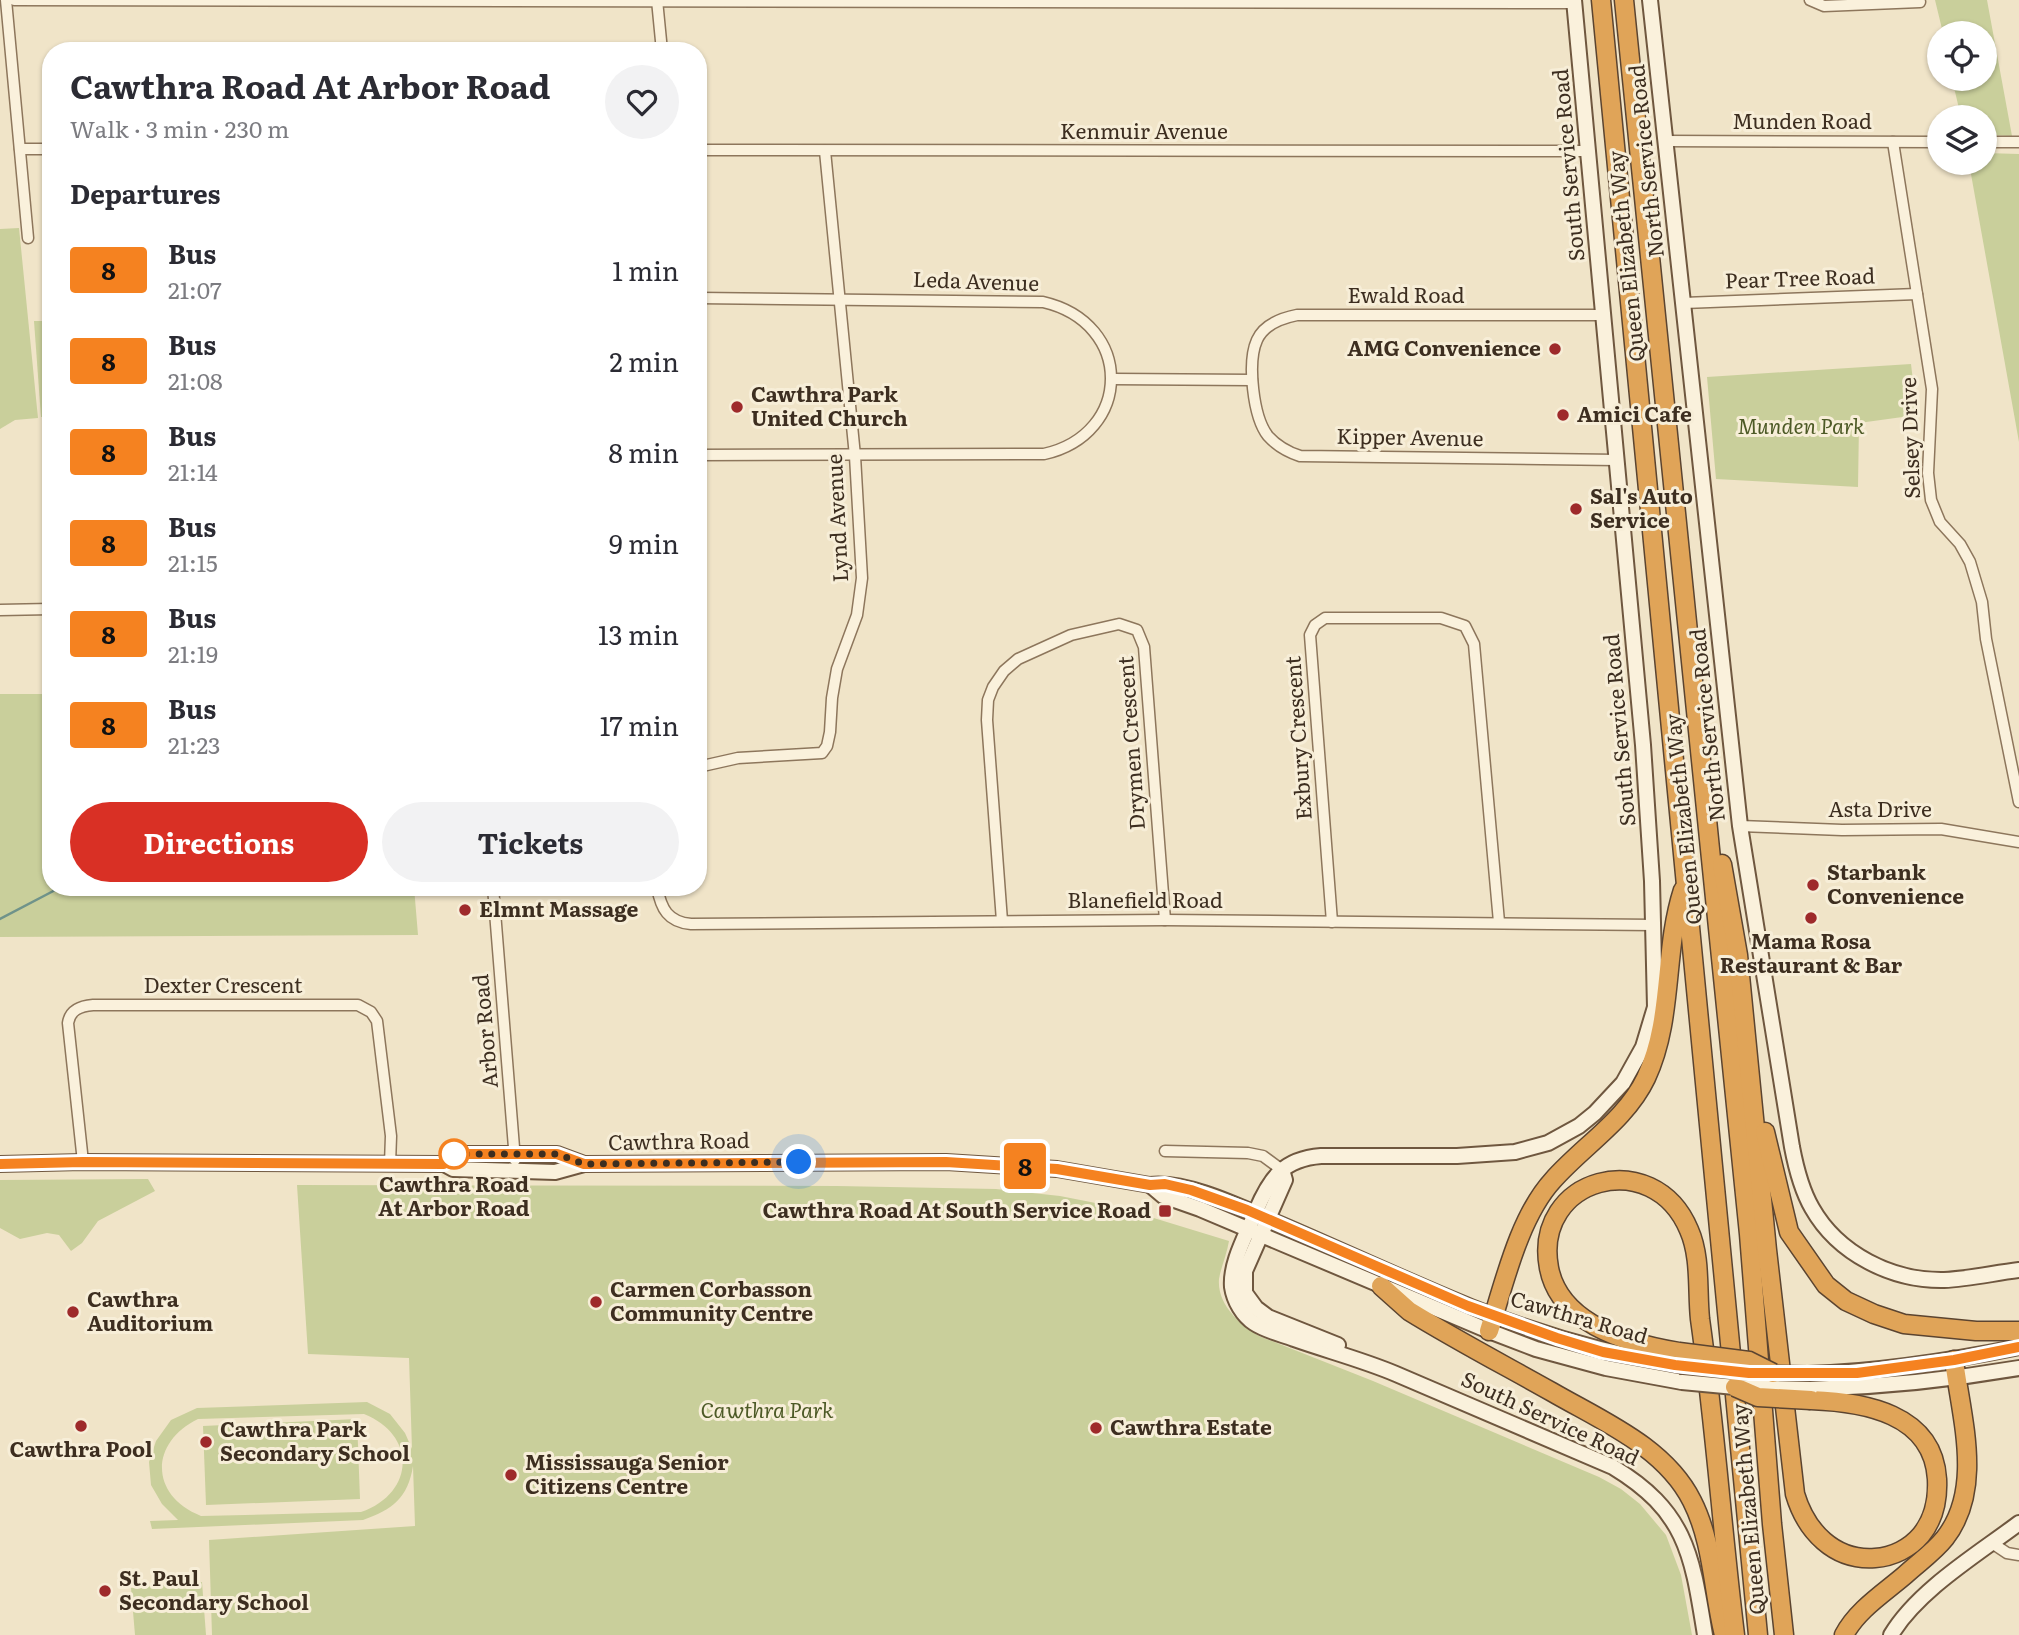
<!DOCTYPE html>
<html lang="en">
<head>
<meta charset="utf-8">
<style>
	:root { --surface:#fff; --page:#f2f2f3; --text:#2b2b33; --muted:#7c7c81; --accent:#d93025 }
	body { margin:0; font-family:Literata,serif; background:var(--page); color:var(--text); height:100vh; display:flex; flex-direction:column; font-size:26px; white-space:nowrap }
	* { box-sizing:border-box; margin:0 }
	p { font-size:23px; color:var(--muted) }
	.icon { flex:none; width:38px; height:38px; fill:none; stroke:currentColor; stroke-width:2; stroke-linecap:round; stroke-linejoin:round }
	.map { position:relative; flex:1; overflow:hidden }
	.drawer { position:absolute; left:42px; top:42px; width:665px; height:854px; display:flex; flex-direction:column; background:var(--surface); border-radius:28px; box-shadow:0 2px 5px #0004 }
	.drawer>* { flex:none }
	.badge { padding:0 14px; border-radius:5px; font-size:24px; line-height:46px }
	.buttons { position:absolute; left:1927px; top:21px; display:grid; gap:14px }
	.buttons a { display:grid; place-items:center; width:70px; height:70px; border-radius:50%; background:var(--surface); box-shadow:0 2px 5px #0004; font-size:35px }
	.you { position:absolute; width:35px; height:35px; margin:-18px; border:5px solid #fff; border-radius:50%; background:#1a73e8; box-shadow:0 0 0 10px #1a73e833 }
	.map>.badge { position:absolute; translate:-50% -50%; box-shadow:0 0 0 4px #fff }
	h2 { padding:0 28px; font-size:26px; line-height:63px }
	.round { display:grid; place-items:center; flex:none; width:74px; height:74px; border-radius:37px; background:var(--page) }
	.summary { display:flex; align-items:center; justify-content:space-between; height:119px; padding:0 28px }
	h1 { font-size:33px; font-weight:700; line-height:52px }
	.cta { display:flex; gap:14px; margin-top:auto; padding:14px 28px }
	.cta a { flex:1; height:80px; border-radius:42px; background:var(--accent); color:#fff; font-size:28px; font-weight:700; line-height:80px; text-align:center }
	.cta a+a { background:var(--page); color:var(--text) }
	ul { padding:0; list-style:none }
	li { display:flex; align-items:center; gap:21px; height:91px; padding:0 28px }
	li div { flex:1 }
	li b { display:block; font-size:26px }
	li em { font-style:normal }
	li .badge { min-width:77px; font-weight:700; text-align:center }
	.map>svg:first-child { display:block }
	.green { fill:#c9cf9b; fill-rule:evenodd }
	.lines { fill:none; stroke-linecap:round; stroke-linejoin:round }
	.stream { stroke:#6f938a; stroke-width:2.5 }
	.street-casing { stroke:#8d765c; stroke-width:13 }
	.secondary-casing { stroke:#6f573f; stroke-width:18 }
	.highway-casing { stroke:#5b4430; stroke-width:21 }
	.street { stroke:#faf1dc; stroke-width:10 }
	.secondary { stroke:#faf1dc; stroke-width:14 }
	.highway { stroke:#e0a458; stroke-width:18 }
	.secondary-bridge-casing { stroke:#6f573f; stroke-width:18; stroke-linecap:butt }
	.highway-bridge-casing { stroke:#5b4430; stroke-width:21; stroke-linecap:butt }
	.secondary-bridge { stroke:#faf1dc; stroke-width:14 }
	.highway-bridge { stroke:#e0a458; stroke-width:18 }
	.line-casing { stroke:#fff; stroke-width:16 }
	.line { stroke:#f58220; stroke-width:10 }
	.walk { stroke:#3d2e20; stroke-width:7; stroke-dasharray:0 12.6 }
	.poi-dot { fill:#9e2a2b; stroke:#f7eed8; stroke-width:2.5 }
	.stop-dot { fill:#fff; stroke:#f58220; stroke-width:3.5 }
	.labels { text-anchor:middle; stroke-width:6; stroke-linejoin:round; paint-order:stroke }
	.street-label { font-size:21px; fill:#3d2e20; stroke:#f7eed8 }
	.poi-label { font-size:21px; font-weight:bold; fill:#3d2e20; stroke:#f7eed8; text-anchor:start }
	.park-label { font-size:21px; font-style:italic; fill:#4d5a26; stroke:#f7eed8 }
	.stop-label { font-size:21px; font-weight:bold; fill:#3d2e20; stroke:#f7eed8 }
</style>
</head>
<body>
<div class="map">
<svg width="2019" height="1635" viewBox="0 0 2019 1635">
	<rect width="100%" height="100%" fill="#f0e4c8"/>
	<g class="green">
		<polygon points="1935,0 1987,0 2012,136 1985,135 1984,117 1961,117 1952,79 1984,79 1984,33 1943,33"/>
		<polygon points="1985,153 2019,154 2019,442 1969,163 1984,163"/>
		<polygon points="19,228 38,418 15,420 0,429 0,229"/>
		<polygon points="51,321 51,417 41,417 34,321"/>
		<polygon points="1911,364 1917,415 1859,423 1858,487 1716,479 1707,377"/>
		<polygon points="0,694 51,694 51,887 414,887 418,935 0,937"/>
		<polygon points="148,1179 155,1191 98,1221 82,1243 71,1251 59,1235 47,1233 20,1239 0,1228 0,1180"/>
		<path d="M297,1185L837,1186L996,1189L1060,1196L1121,1208L1229,1241C1227,1254 1221,1267 1219,1279C1217,1305 1240,1324 1259,1336L1373,1381L1599,1477L1621,1489L1640,1504L1666,1535L1681,1575L1692,1635H212L209,1540L415,1526L413,1466C408,1498 392,1510 363,1520L152,1529L150,1521L178,1520L162,1504L151,1485L149,1462L156,1441L171,1420L197,1408L367,1402L390,1414L405,1433L412,1449L409,1358L308,1354ZM364,1414C417,1435 415,1493 361,1512L201,1516C150,1496 149,1443 198,1419Z"/>
		<polygon points="357,1419 360,1499 206,1505 203,1426"/>
		<polygon points="202,1582 206,1635 135,1635 131,1588"/>
	</g>
	<g class="lines">
		<polyline class="stream" points="0,919 61,887"/>
		<g class="street-casing">
			<g id="street">
				<polyline points="6,0 28,238"/>
				<polyline points="14,0 1574,3"/>
				<polyline points="657,0 662,51"/>
				<polyline points="1810,0 1824,6 1920,2"/>
				<polyline points="1664,141 1939,142"/>
				<polyline points="1893,142 1932,389 1928,473 1931,500 1940,522 1960,544 1970,562 1982,602 1986,639 2019,802"/>
				<polyline points="1984,142 2019,142"/>
				<polyline points="20,149 51,149"/>
				<polyline points="698,150 1589,151"/>
				<path d="M698,298L1043,302C1134,323 1133,434 1044,454L698,455"/>
				<polyline points="1684,303 1917,294"/>
				<path d="M1604,315H1297C1282,318 1264,324 1257,340C1247,362 1253,417 1268,436C1277,446 1288,452 1300,456L1617,460"/>
				<polyline points="1113,379 1252,380"/>
				<polyline points="0,610 51,609"/>
				<polyline points="698,767 738,758 822,753 827,746 830,732 832,698 837,669 857,615 862,578 855,456 825,151"/>
				<polyline points="1740,826 1842,830 1941,829 2019,842"/>
				<polyline points="493,887 515,1160"/>
				<path d="M657,887C661,909 668,922 691,924L1165,920L1654,925"/>
				<polyline points="1002,921 987,720 988,700 993,687 1004,671 1018,659 1071,635 1119,624 1137,630 1144,647 1165,920"/>
				<polyline points="1332,922 1310,635 1315,625 1325,618 1441,618 1465,626 1474,644 1499,922"/>
				<polyline points="1165,1151 1248,1153 1263,1156 1282,1170"/>
				<path d="M83,1162L68,1023C70,1010 80,1006 93,1005H358L371,1012L377,1021L391,1136L390,1164"/>
				<polyline points="1992,1543 2007,1553 2019,1555"/>
			</g>
		</g>
		<g class="secondary-casing">
			<g id="secondary">
				<path d="M1574,0L1643,745L1652,881L1655,1007L1643,1047L1623,1083L1595,1113L1579,1126L1548,1143L1515,1152L1457,1156H1321C1283,1159 1270,1178 1256,1211C1247,1234 1230,1262 1232,1287C1234,1301 1243,1316 1254,1323C1266,1331 1281,1334 1294,1339C1328,1351 1363,1360 1396,1374L1613,1467C1687,1512 1692,1555 1705,1635"/>
				<path d="M1650,0L1740,826L1792,1147C1796,1168 1801,1189 1812,1208C1838,1254 1892,1281 1944,1280C1969,1279 1994,1273 2019,1270"/>
				<path d="M0,1164L83,1162L444,1164L453,1169L555,1172L584,1164L946,1162L1057,1169L1150,1185C1185,1181 1234,1204 1266,1218C1335,1247 1402,1279 1471,1307C1539,1334 1608,1354 1680,1366"/>
				<polyline points="444,1164 454,1154 557,1154 584,1164"/>
				<polyline points="1282,1170 1285,1180 1245,1271 1245,1293 1256,1308 1268,1317 1338,1345"/>
				<polyline points="1150,1185 1163,1196 1200,1209 1489,1331 1536,1349 1606,1368 1682,1382"/>
				<path d="M1808,1374C1879,1372 1949,1361 2019,1347"/>
				<path d="M1810,1389C1880,1387 1949,1380 2019,1368"/>
				<path d="M1891,1635C1918,1590 1978,1554 2019,1523"/>
			</g>
		</g>
		<g class="highway-casing">
			<g id="highway">
				<polyline points="1601,0 1758,1635"/>
				<polyline points="1624,0 1749,1234 1772,1524 1784,1635"/>
				<path d="M1722,864L1738,955L1767,1250L1795,1494C1806,1531 1834,1561 1875,1558C1893,1557 1910,1548 1921,1535C1934,1519 1938,1499 1937,1479C1933,1413 1863,1402 1811,1400"/>
				<polyline points="1765,1132 1789,1232 1826,1285 1846,1301 1874,1314 1904,1324 1976,1331 2019,1331"/>
				<path d="M1381,1286L1409,1311C1456,1340 1504,1365 1552,1392C1602,1421 1665,1447 1692,1501C1713,1542 1713,1591 1724,1635"/>
				<path d="M1489,1331C1504,1284 1519,1217 1553,1180C1583,1146 1626,1120 1646,1078C1674,1018 1663,952 1683,890"/>
				<path d="M1679,1352C1630,1344 1560,1325 1549,1268C1532,1178 1653,1144 1689,1230C1701,1257 1697,1290 1700,1319C1715,1424 1722,1530 1735,1635"/>
				<path d="M1844,1635C1857,1610 1884,1593 1905,1575C1918,1563 1934,1552 1945,1538C1984,1488 1961,1417 1954,1360"/>
			</g>
		</g>
		<use href="#street" class="street"/>
		<use href="#secondary" class="secondary"/>
		<use href="#highway" class="highway"/>
		<g class="secondary-bridge-casing">
			<g id="secondary-bridge">
				<polyline points="1680,1366 1749,1373 1808,1374"/>
				<polyline points="1682,1382 1735,1387 1810,1389"/>
			</g>
		</g>
		<g class="highway-bridge-casing">
			<g id="highway-bridge">
				<polyline points="1679,1352 1749,1361 1773,1373"/>
				<polyline points="1735,1387 1758,1397 1811,1400"/>
			</g>
		</g>
		<use href="#secondary-bridge" class="secondary-bridge"/>
		<use href="#highway-bridge" class="highway-bridge"/>
	</g>
	<g class="lines">
		<g class="line-casing">
			<polyline id="line" points="0,1164 83,1162 444,1164 454,1154 557,1154 584,1164 946,1162 1057,1169 1150,1185 1165,1184 1191,1190 1247,1210 1468,1306 1557,1338 1603,1352 1675,1365 1749,1373 1857,1373 1954,1360 2019,1347"/>
		</g>
		<use href="#line" class="line"/>
		<polyline class="walk" points="454,1154 557,1154 584,1164 799,1162"/>
	</g>
	<g class="poi-dot">
		<circle cx="1555" cy="349" r="7"/>
		<circle cx="737" cy="407" r="7"/>
		<circle cx="1563" cy="415" r="7"/>
		<circle cx="1576" cy="509" r="7"/>
		<circle cx="1813" cy="885" r="7"/>
		<circle cx="465" cy="910" r="7"/>
		<circle cx="1811" cy="918" r="7"/>
		<rect x="1158" y="1204" width="14" height="14" rx="3.5"/>
		<circle cx="596" cy="1302" r="7"/>
		<circle cx="73" cy="1312" r="7"/>
		<circle cx="81" cy="1426" r="7"/>
		<circle cx="1096" cy="1428" r="7"/>
		<circle cx="206" cy="1442" r="7"/>
		<circle cx="511" cy="1475" r="7"/>
		<circle cx="105" cy="1591" r="7"/>
	</g>
	<circle class="stop-dot" cx="454" cy="1154" r="14"/>
	<g class="labels">
		<g class="street-label">
			<text x="1802" y="129">Munden Road</text>
			<text x="1144" y="139">Kenmuir Avenue</text>
			<text transform="translate(1647 161) rotate(-96)" y="7">North Service Road</text>
			<text transform="translate(1569 165) rotate(-95)" y="7">South Service Road</text>
			<text transform="translate(1627 256) rotate(-96)" y="7">Queen Elizabeth Way</text>
			<text transform="translate(1800 279) rotate(-2)" y="7">Pear Tree Road</text>
			<text transform="translate(976 282) rotate(2)" y="7">Leda Avenue</text>
			<text x="1406" y="303">Ewald Road</text>
			<text transform="translate(1410 438) rotate(1)" y="7">Kipper Avenue</text>
			<text transform="translate(1911 438) rotate(-92)" y="7">Selsey Drive</text>
			<text transform="translate(838 518) rotate(-93)" y="7">Lynd Avenue</text>
			<text transform="translate(1708 725) rotate(-96)" y="7">North Service Road</text>
			<text transform="translate(1620 730) rotate(-95)" y="7">South Service Road</text>
			<text transform="translate(1299 738) rotate(-94)" y="7">Exbury Crescent</text>
			<text transform="translate(1132 743) rotate(-94)" y="7">Drymen Crescent</text>
			<text x="1880" y="817">Asta Drive</text>
			<text transform="translate(1684 819) rotate(-96)" y="7">Queen Elizabeth Way</text>
			<text x="1145" y="908">Blanefield Road</text>
			<text x="223" y="993">Dexter Crescent</text>
			<text transform="translate(486 1031) rotate(-95)" y="7">Arbor Road</text>
			<text transform="translate(679 1142) rotate(-1)" y="7">Cawthra Road</text>
			<text transform="translate(1579 1318) rotate(16)" y="7">Cawthra Road</text>
			<text transform="translate(1550 1419) rotate(25)" y="7">South Service Road</text>
			<text transform="translate(1749 1509) rotate(-95)" y="7">Queen Elizabeth Way</text>
		</g>
		<g class="poi-label">
			<text x="1541" y="356" text-anchor="end">AMG Convenience</text>
			<text x="751" y="402">Cawthra Park<tspan x="751" dy="24">United Church</tspan></text>
			<text x="1577" y="422">Amici Cafe</text>
			<text x="1590" y="504">Sal's Auto<tspan x="1590" dy="24">Service</tspan></text>
			<text x="1827" y="880">Starbank<tspan x="1827" dy="24">Convenience</tspan></text>
			<text x="479" y="917">Elmnt Massage</text>
			<text x="1811" y="949" text-anchor="middle">Mama Rosa<tspan x="1811" dy="24">Restaurant &amp; Bar</tspan></text>
			<text x="1151" y="1218" text-anchor="end">Cawthra Road At South Service Road</text>
			<text x="610" y="1297">Carmen Corbasson<tspan x="610" dy="24">Community Centre</tspan></text>
			<text x="87" y="1307">Cawthra<tspan x="87" dy="24">Auditorium</tspan></text>
			<text x="1110" y="1435">Cawthra Estate</text>
			<text x="220" y="1437">Cawthra Park<tspan x="220" dy="24">Secondary School</tspan></text>
			<text x="81" y="1457" text-anchor="middle">Cawthra Pool</text>
			<text x="525" y="1470">Mississauga Senior<tspan x="525" dy="24">Citizens Centre</tspan></text>
			<text x="119" y="1586">St. Paul<tspan x="119" dy="24">Secondary School</tspan></text>
		</g>
		<g class="park-label">
			<text x="1801" y="434">Munden Park</text>
			<text x="767" y="1418">Cawthra Park</text>
		</g>
		<g class="stop-label">
			<text x="454" y="1192">Cawthra Road<tspan x="454" dy="24">At Arbor Road</tspan></text>
		</g>
	</g>
</svg>
<div class="buttons">
<a><svg class="icon" aria-label="locate" viewBox="0 0 24 24"><circle cx="12" cy="12" r="6"/><path d="M12 2v4M12 18v4M2 12h4M18 12h4"/></svg></a>
<a><svg class="icon" aria-label="layers" viewBox="0 0 24 24"><path d="M12 4l9 5-9 5-9-5zM3 14l9 5 9-5"/></svg></a>
</div>
<div class="you" style="left:799px;top:1162px"></div>
<b class="badge" style="left:1025px;top:1166px;background:#f58220;color:#111">8</b>
<section class="drawer">
<div class="summary"><div><h1>Cawthra Road At Arbor Road</h1><p>Walk · 3 min · 230 m</p></div><a class="round"><svg class="icon" aria-label="heart" viewBox="0 0 24 24"><path d="M12 20l-8-8c-3-5 5-10 8-4 3-6 11-1 8 4z"/></svg></a></div>
<h2>Departures</h2>
<ul>
<li><span class="badge" style="background:#f58220;color:#111">8</span><div><b>Bus</b><p>21:07</p></div><em>1 min</em></li>
<li><span class="badge" style="background:#f58220;color:#111">8</span><div><b>Bus</b><p>21:08</p></div><em>2 min</em></li>
<li><span class="badge" style="background:#f58220;color:#111">8</span><div><b>Bus</b><p>21:14</p></div><em>8 min</em></li>
<li><span class="badge" style="background:#f58220;color:#111">8</span><div><b>Bus</b><p>21:15</p></div><em>9 min</em></li>
<li><span class="badge" style="background:#f58220;color:#111">8</span><div><b>Bus</b><p>21:19</p></div><em>13 min</em></li>
<li><span class="badge" style="background:#f58220;color:#111">8</span><div><b>Bus</b><p>21:23</p></div><em>17 min</em></li>
</ul>
<div class="cta"><a>Directions</a><a>Tickets</a></div>
</section>
</div>
</body>
</html>
